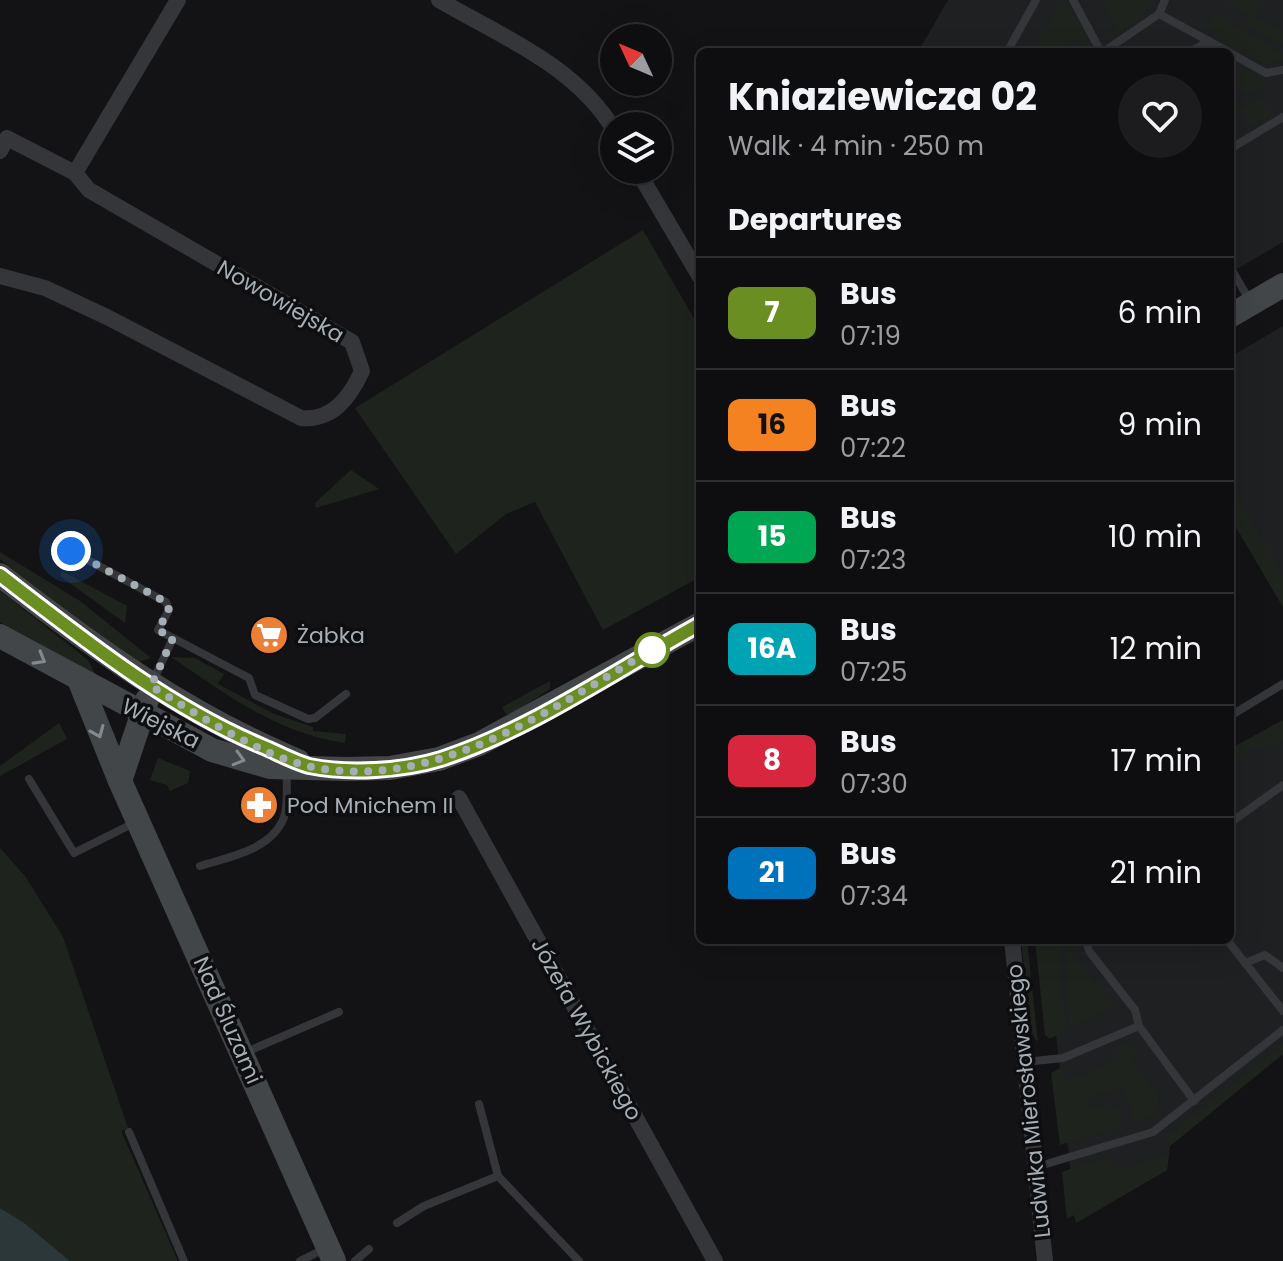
<!DOCTYPE html>
<html lang="en">
<head>
<meta charset="utf-8">
<style>
	:root { --surface:#0e0e10; --page:#1c1c1e; --text:#f1f3f6; --muted:#9b9c9f; --line:#2e2e30 }
	body { margin:0; font-family:Poppins,sans-serif; background:var(--page); color:var(--text); height:100vh; display:flex; flex-direction:column; font-size:30px; white-space:nowrap }
	* { box-sizing:border-box; margin:0 }
	p { font-size:26px; color:var(--muted) }
	.icon { flex:none; width:44px; height:44px; fill:none; stroke:currentColor; stroke-width:2; stroke-linecap:round; stroke-linejoin:round }
	.map { position:relative; flex:1; overflow:hidden }
	.drawer { position:absolute; left:696px; top:48px; width:538px; height:896px; display:flex; flex-direction:column; background:var(--surface); border-radius:12px; box-shadow:0 8px 32px #0002,0 0 0 2px var(--line) }
	.drawer>* { flex:none }
	.badge { padding:0 16px; border-radius:12px; font-size:28px; line-height:52px }
	.needle { width:52px; rotate:314deg }
	.buttons { position:absolute; left:600px; top:24px; display:grid; gap:16px }
	.buttons a { display:grid; place-items:center; width:72px; height:72px; border-radius:50%; background:var(--surface); box-shadow:0 8px 32px #0002,0 0 0 2px var(--line); font-size:40px }
	.you { position:absolute; width:40px; height:40px; margin:-20px; border:6px solid #fff; border-radius:50%; background:#1a73e8; box-shadow:0 0 0 12px #1a73e833 }
	.map>.badge { position:absolute; translate:-50% -50%; box-shadow:0 0 0 4px #fff }
	h2 { padding:0 32px; font-size:30px; line-height:72px }
	.round { display:grid; place-items:center; flex:none; width:84px; height:84px; border-radius:42px; background:var(--page) }
	.overview { display:flex; align-items:center; justify-content:space-between; height:136px; padding:0 32px }
	h1 { font-size:38px; font-weight:700; line-height:60px }
	ul { padding:0; list-style:none }
	li { display:flex; align-items:center; gap:24px; height:112px; padding:0 32px; border-top:2px solid var(--line) }
	li div { flex:1 }
	li b { display:block; font-size:30px }
	li em { font-style:normal }
	li .badge { min-width:88px; font-weight:700; text-align:center }
	.map>svg:first-child { display:block }
	.built { fill:#1f2022 }
	.green { fill:#1e241d }
	.water { fill:#2c373a }
	.lines { fill:none; stroke-linecap:round; stroke-linejoin:round }
	.lane { stroke:#343639; stroke-width:8 }
	.street { stroke:#343639; stroke-width:16 }
	.secondary { stroke:#424649; stroke-width:24 }
	.oneway { stroke:#828a8f }
	.line-casing { stroke:#fff; stroke-width:18 }
	.line { stroke:#6b8e23; stroke-width:12 }
	.walk { stroke:#a5aeb4; stroke-width:8; stroke-dasharray:0 14.4 }
	.stop-dot { fill:#fff; stroke:#6b8e23; stroke-width:4 }
	.labels { text-anchor:middle; stroke-width:7; stroke-linejoin:round; paint-order:stroke }
	.street-label { font-size:22px; fill:#a5aeb4; stroke:#0e0e10 }
	.poi-label { font-size:22px; fill:#a5aeb4; stroke:#0e0e10; text-anchor:start }
</style>
</head>
<body>
<div class="map">
<svg width="1283" height="1261" viewBox="0 0 1283 1261">
	<rect width="100%" height="100%" fill="#131315"/>
	<g class="built">
		<polygon points="948,0 1283,0 1283,242 1230,273 1230,52 918,52"/>
		<polygon points="1283,326 1283,607 1230,517 1230,357"/>
		<polygon points="1283,720 1283,1054 1170,1146 1167,1170 1076,1223 1046,940 1230,940 1230,749"/>
	</g>
	<g class="green">
		<polygon points="1101,0 1153,0 1139,20 1109,38 1104,35 1117,27"/>
		<polygon points="1224,0 1254,0 1261,5 1255,16 1283,32 1283,46 1246,24 1251,16"/>
		<polygon points="1063,4 1069,8 1092,48 1086,51 1078,37 1053,52 1033,52 1059,5"/>
		<polygon points="1215,14 1283,54 1283,61 1265,65 1206,31"/>
		<polygon points="1237,64 1261,78 1260,90 1237,90"/>
		<polygon points="1260,97 1270,114 1252,126 1243,111 1230,119 1230,114"/>
		<polygon points="643,230 700,329 700,577 603,630 535,502 506,514 456,554 355,408"/>
		<polygon points="351,470 379,489 316,508 315,503"/>
		<polygon points="1230,485 1283,577 1283,607 1230,517"/>
		<polygon points="0,552 80,601 151,658 132,664 0,559"/>
		<polygon points="62,571 127,606 125,623 60,576"/>
		<polygon points="0,591 88,660 95,674 0,622"/>
		<path d="M171,657L195,658L224,674L218,684L274,714L313,727V731L346,734L345,743C277,733 227,695 171,657Z"/>
		<polygon points="550,681 550,689 510,715 506,714 502,707"/>
		<polygon points="1283,720 1283,742 1249,750 1230,764 1230,749"/>
		<polygon points="59,723 67,739 0,776 0,766"/>
		<polygon points="158,758 190,771 188,783 170,791 167,785 150,780"/>
		<polygon points="0,848 25,876 63,937 128,1128 121,1131 178,1261 70,1261 23,1222 0,1208"/>
		<polygon points="1021,940 1027,940 1038,1043 1031,1031"/>
		<polygon points="1035,940 1059,940 1064,1031 1050,1039 1045,1035"/>
		<polygon points="1066,940 1070,940 1073,954 1113,1007 1069,1028"/>
		<polygon points="1283,1044 1283,1054 1170,1146 1165,1138"/>
		<polygon points="1124,1045 1142,1051 1131,1058 1151,1089 1155,1087 1159,1092 1157,1114 1135,1122 1123,1087 1085,1100 1088,1109 1106,1104 1109,1110 1118,1107 1123,1121 1119,1122 1120,1127 1060,1145 1051,1073 1062,1067 1064,1081 1121,1060 1116,1047"/>
		<polygon points="1169,1154 1167,1170 1076,1223 1074,1215 1067,1219 1062,1172 1104,1158 1118,1171"/>
	</g>
	<polygon class="water" points="0,1208 23,1222 70,1261 0,1261"/>
	<g class="lines">
		<g class="lane">
			<polyline points="1073,0 1101,52"/>
			<polyline points="1159,14 1229,52"/>
			<polyline points="1007,52 1036,0"/>
			<polyline points="1103,52 1159,14 1165,0"/>
			<polyline points="1190,52 1209,41"/>
			<polyline points="1230,53 1266,73 1283,70"/>
			<polyline points="1230,149 1283,117"/>
			<polyline points="1230,267 1250,301"/>
			<polyline points="71,551 166,602 169,610 158,630 173,638 153,681"/>
			<polyline points="173,638 249,678 255,695 308,719 315,718 346,694"/>
			<polyline points="1230,716 1283,684"/>
			<polyline points="29,779 74,853 136,822"/>
			<polyline points="1230,823 1283,785"/>
			<path d="M200,866C228,857 267,851 282,822C289,809 286,785 287,771"/>
			<polyline points="1086,940 1089,951 1135,1010 1139,1026"/>
			<polyline points="1227,940 1283,1011"/>
			<polyline points="1245,963 1265,955 1283,968"/>
			<polyline points="244,1053 339,1012"/>
			<polyline points="1024,1062 1063,1058 1139,1026 1194,1101"/>
			<polyline points="129,1132 184,1261"/>
			<polyline points="1036,1167 1153,1132 1283,1030"/>
			<polyline points="498,1176 579,1261"/>
			<polyline points="397,1223 424,1206 498,1176 479,1104"/>
			<polyline points="300,1261 324,1249"/>
			<polyline points="355,1261 369,1249"/>
		</g>
		<g class="street">
			<path d="M439,0C501,36 576,66 614,130"/>
			<path d="M0,151L7,138L75,173L89,190L352,342L362,371C350,397 333,421 301,418L107,317L45,288L0,276"/>
			<polyline points="637,170 700,277"/>
			<polyline points="75,173 178,0"/>
			<polyline points="459,798 715,1261"/>
			<polyline points="1012,940 1045,1261"/>
		</g>
		<g class="secondary">
			<polyline points="1230,316 1283,285"/>
			<path d="M0,575C96,649 185,714 298,761"/>
			<polyline points="0,636 212,750 270,767 346,769 390,768 439,759 479,744 700,624"/>
			<polyline points="80,682 120,781 334,1261"/>
			<polyline points="120,781 147,700"/>
		</g>
	</g>
	<defs><path id="oneway-chevron" d="M-2-3.5L2.5 0L-2 3.5" fill="none" stroke-width="1.6" stroke-linecap="round" stroke-linejoin="round" transform="scale(2)"/></defs>
	<g class="oneway">
		<use href="#oneway-chevron" transform="translate(40 659) rotate(30)"/>
		<use href="#oneway-chevron" transform="translate(98 732) rotate(67)"/>
		<use href="#oneway-chevron" transform="translate(239 759) rotate(16)"/>
	</g>
	<g class="lines">
		<g class="line-casing">
			<path id="line" d="M0,575C83,639 166,706 264,747C278,753 294,762 309,766C349,774 402,771 441,759C533,729 616,670 700,624"/>
		</g>
		<use href="#line" class="line"/>
		<path class="walk" d="M71,551L166,602L169,610L158,630L173,638L151,686C193,712 260,755 308,766C433,794 550,709 652,650"/>
	</g>
	<defs>
		<g id="supermarket-disc" transform="scale(2)"><circle r="9.5" fill="#ea7f35" stroke="#0e0e10"/><path d="M-6-5.5h2.5l.6 2H6L4.5 2H-2.5L-4.4-4H-6ZM-1.5 3.2a1.3 1.3 0 1 0 .1 0ZM3 3.2a1.3 1.3 0 1 0 .1 0Z" fill="#fff"/></g>
		<g id="pharmacy-disc" transform="scale(2)"><circle r="9.5" fill="#ea7f35" stroke="#0e0e10"/><path d="M-2-6h4v4h4v4h-4v4h-4v-4h-4v-4h4Z" fill="#fff"/></g>
	</defs>
	<g fill-rule="evenodd">
		<use href="#supermarket-disc" x="269" y="635"/>
		<use href="#pharmacy-disc" x="259" y="805"/>
	</g>
	<circle class="stop-dot" cx="652" cy="650" r="16"/>
	<g class="labels">
		<g class="street-label">
			<text transform="translate(281 301) rotate(30)" y="8">Nowowiejska</text>
			<text transform="translate(161 723) rotate(27)" y="8">Wiejska</text>
			<text transform="translate(228 1020) rotate(66)" y="8">Nad Śluzami</text>
			<text transform="translate(587 1029) rotate(61)" y="8">Józefa Wybickiego</text>
			<text transform="translate(1028 1101) rotate(-96)" y="8">Ludwika Mierosławskiego</text>
		</g>
		<g class="poi-label">
			<text x="297" y="643">Żabka</text>
			<text x="287" y="813">Pod Mnichem II</text>
		</g>
	</g>
</svg>
<div class="buttons">
<a><svg class="needle" viewBox="-14 -14 28 28"><path d="M0-13l5 13h-10z" fill="#e53935"/><path d="M0 13l5-13h-10z" fill="#9b9c9f"/></svg></a>
<a><svg class="icon" aria-label="layers" viewBox="0 0 24 24"><path d="M12 4l9 5-9 5-9-5zM3 14l9 5 9-5"/></svg></a>
</div>
<div class="you" style="left:71px;top:551px"></div>
<section class="drawer">
<div class="overview"><div><h1>Kniaziewicza 02</h1><p>Walk · 4 min · 250 m</p></div><a class="round"><svg class="icon" aria-label="heart" viewBox="0 0 24 24"><path d="M12 20l-8-8c-3-5 5-10 8-4 3-6 11-1 8 4z"/></svg></a></div>
<h2>Departures</h2>
<ul>
<li><span class="badge" style="background:#6b8e23;color:#fff">7</span><div><b>Bus</b><p>07:19</p></div><em>6 min</em></li>
<li><span class="badge" style="background:#f58220;color:#111">16</span><div><b>Bus</b><p>07:22</p></div><em>9 min</em></li>
<li><span class="badge" style="background:#00a651;color:#fff">15</span><div><b>Bus</b><p>07:23</p></div><em>10 min</em></li>
<li><span class="badge" style="background:#00a3b4;color:#fff">16A</span><div><b>Bus</b><p>07:25</p></div><em>12 min</em></li>
<li><span class="badge" style="background:#d7263d;color:#fff">8</span><div><b>Bus</b><p>07:30</p></div><em>17 min</em></li>
<li><span class="badge" style="background:#0072bc;color:#fff">21</span><div><b>Bus</b><p>07:34</p></div><em>21 min</em></li>
</ul>
</section>
</div>
</body>
</html>
